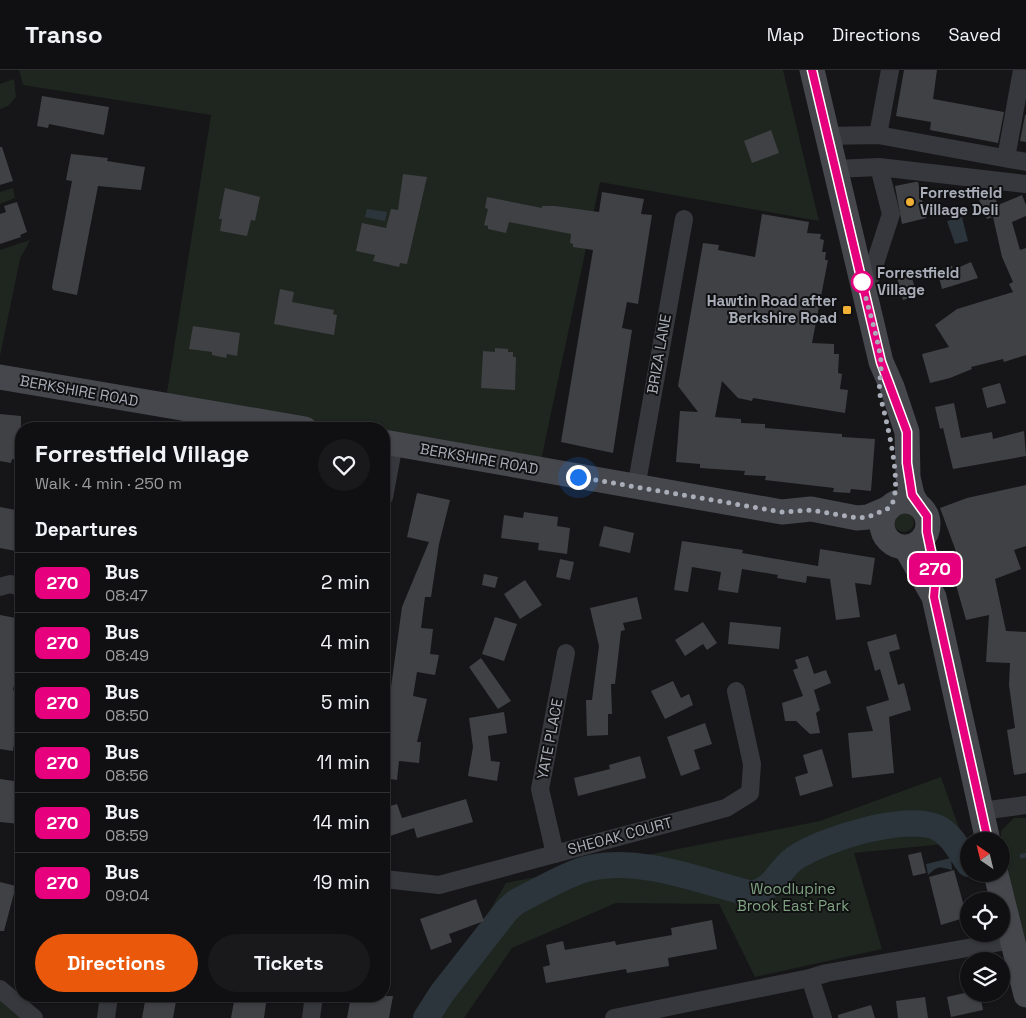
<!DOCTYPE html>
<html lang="en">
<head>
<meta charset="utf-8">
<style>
	:root { --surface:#101012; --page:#19191b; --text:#f1f3f6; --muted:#9c9d9f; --line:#303032; --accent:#ea580c }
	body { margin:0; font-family:"Space Grotesk",sans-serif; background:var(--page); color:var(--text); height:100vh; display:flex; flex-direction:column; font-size:19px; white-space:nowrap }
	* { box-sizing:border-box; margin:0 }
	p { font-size:16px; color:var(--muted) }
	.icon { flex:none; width:28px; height:28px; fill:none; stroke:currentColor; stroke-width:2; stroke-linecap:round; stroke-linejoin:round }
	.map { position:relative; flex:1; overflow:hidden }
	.drawer { position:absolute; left:15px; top:352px; width:375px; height:580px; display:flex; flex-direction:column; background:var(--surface); border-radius:20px; box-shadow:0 1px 4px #0004,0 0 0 1px var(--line) }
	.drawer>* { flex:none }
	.badge { padding:0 10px; border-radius:8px; font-size:18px; line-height:32px }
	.needle { width:32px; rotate:325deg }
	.fabs { position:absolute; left:960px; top:762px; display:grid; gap:10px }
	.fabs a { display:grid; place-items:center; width:50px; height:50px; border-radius:50%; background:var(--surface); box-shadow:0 1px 4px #0004,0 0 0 1px var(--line); font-size:25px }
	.you { position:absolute; width:25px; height:25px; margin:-12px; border:4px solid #fff; border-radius:50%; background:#1a73e8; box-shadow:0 0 0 8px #1a73e833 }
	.map>.badge { position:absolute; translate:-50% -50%; box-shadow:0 0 0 2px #fff }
	h2 { padding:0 20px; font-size:19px; line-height:45px }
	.round { display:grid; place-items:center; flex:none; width:52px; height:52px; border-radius:26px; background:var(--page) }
	.overview { display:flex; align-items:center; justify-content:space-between; height:85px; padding:0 20px }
	h1 { font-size:24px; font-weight:600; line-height:38px }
	.button { display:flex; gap:10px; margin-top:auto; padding:10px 20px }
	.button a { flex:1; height:58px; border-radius:30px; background:var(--accent); color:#fff; font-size:20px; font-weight:600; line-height:58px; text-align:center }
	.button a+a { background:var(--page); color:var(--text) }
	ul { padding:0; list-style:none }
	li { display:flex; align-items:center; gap:15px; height:60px; padding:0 20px; border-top:1px solid var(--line) }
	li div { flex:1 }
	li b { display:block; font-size:19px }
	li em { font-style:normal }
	li .badge { min-width:55px; font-weight:700; text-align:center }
	header { display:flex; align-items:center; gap:30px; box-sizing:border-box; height:70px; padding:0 25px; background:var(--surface); border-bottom:1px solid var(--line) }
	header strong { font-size:24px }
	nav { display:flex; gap:28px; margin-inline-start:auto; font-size:18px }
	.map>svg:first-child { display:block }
	.green { fill:#1e261f }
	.water { fill:#2c353c }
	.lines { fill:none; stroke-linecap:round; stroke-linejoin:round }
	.stream { stroke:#2c353c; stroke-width:4.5 }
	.river { stroke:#2c353c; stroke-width:26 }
	.building { fill:#404145 }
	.minor { stroke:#37383d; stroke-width:18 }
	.secondary { stroke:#45474d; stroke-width:25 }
	.line-casing { stroke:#fff; stroke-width:11 }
	.line { stroke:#e6007e; stroke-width:8 }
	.walk { stroke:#a8adb8; stroke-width:5; stroke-dasharray:0 9 }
	.poi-dot { fill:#f2b134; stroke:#111113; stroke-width:2 }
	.stop-dot { fill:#fff; stroke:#e6007e; stroke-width:2.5 }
	.labels { text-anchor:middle; stroke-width:4; stroke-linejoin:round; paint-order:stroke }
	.poi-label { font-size:15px; font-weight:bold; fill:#a8adb8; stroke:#111113; text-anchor:start }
	.stop-label { font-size:15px; font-weight:bold; fill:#a8adb8; stroke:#111113; text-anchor:start }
	.street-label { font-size:15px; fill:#a8adb8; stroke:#111113 }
	.park-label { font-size:15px; fill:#7fa381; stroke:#111113 }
</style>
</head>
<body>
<header>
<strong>Transo</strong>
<nav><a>Map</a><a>Directions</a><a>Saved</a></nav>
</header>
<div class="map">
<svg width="1026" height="948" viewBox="0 0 1026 948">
	<rect width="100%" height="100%" fill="#161618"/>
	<g class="green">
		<polygon points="19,0 783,0 819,151 600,112 539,400 384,373 384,359 300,359 165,335 211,45 23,15"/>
		<polygon points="14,9 16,27 8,36 0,39 0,14"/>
		<polygon points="13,118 15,128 0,134 0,122"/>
		<polygon points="30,170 20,189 0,286 0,180"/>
		<circle cx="904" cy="452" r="10"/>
		<polygon points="941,707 964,772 854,783 882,879 755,907 719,834 616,833 512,878 464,948 422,948 429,921 465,882 506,813 820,751"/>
		<polygon points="1014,748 1026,748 1026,881 1001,772 1001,761"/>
		<polygon points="0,921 30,948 0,948"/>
	</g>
	<g class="water">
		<polygon points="367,139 387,142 385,151 365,147"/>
		<polygon points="962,147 968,171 955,174 947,151"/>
		<path d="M951,788L952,800C939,797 939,795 928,805L926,794Z"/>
	</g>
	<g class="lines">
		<polyline class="stream" points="1022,786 1026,785"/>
		<path class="river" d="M426,948L442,923L507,840L516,832C536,822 570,802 590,798C641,786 703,812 752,824C777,817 777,801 795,788C823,769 904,744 936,757C952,764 959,781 969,794"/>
	</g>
	<g class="building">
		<polygon points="904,0 937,0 933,29 1004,42 998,73 930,60 931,52 896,46"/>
		<polygon points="42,26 109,37 104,65 49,54 48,58 37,56"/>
		<polygon points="1025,45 1026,45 1026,72 1020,71"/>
		<polygon points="771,60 779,83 752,93 744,71"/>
		<polygon points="0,77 2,77 13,111 0,115"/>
		<polygon points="71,84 108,88 107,91 145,97 141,120 98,116 77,225 53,220 52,217 72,111 66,110"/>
		<polygon points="403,104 427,107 407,194 400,193 399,197 373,191 375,185 356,181 362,153 386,158 391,139 398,140"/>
		<polygon points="915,112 918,112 926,148 902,154 895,116"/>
		<polygon points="225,118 260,127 255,151 251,150 247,166 220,161 222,149 219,149"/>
		<polygon points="988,120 992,121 998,135 1022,125 1026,135 1026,146 1012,152 1020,180 1026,178 1026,285 1004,292 1003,289 971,297 972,299 950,308 930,313 922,284 949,277 935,255 957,239 1013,222 1009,214 1013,212 1002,187 993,147 987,149 977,125"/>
		<polygon points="602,122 644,129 641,144 652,145 638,234 627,232 622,258 632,260 613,383 561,372 593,180 573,177 573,174 570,173 571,164 509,152 506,163 488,159 488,156 484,155 488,139 485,138 487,127 542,138 542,136 555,136 599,142"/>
		<polygon points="17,132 27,162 20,165 21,167 0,174 0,144 6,142 4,136"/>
		<polygon points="762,144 809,152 807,163 821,164 820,169 824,170 822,182 826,182 825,190 828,190 812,273 834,274 834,284 839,284 838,303 842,304 840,319 848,320 845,343 753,328 752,331 738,328 722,311 715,347 741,349 741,353 765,354 765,358 842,364 842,367 875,369 871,421 851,419 850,423 833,422 834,418 765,410 766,406 744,405 745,401 700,398 700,394 676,392 680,341 698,342 678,316 703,173 719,175 718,180 755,187"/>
		<polygon points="971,192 978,208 942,219 937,200 952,196 953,200"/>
		<polygon points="911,204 917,226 903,230 897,208"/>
		<polygon points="280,219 294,222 292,232 334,240 333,244 337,245 334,265 274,254"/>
		<polygon points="193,256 240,263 237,286 227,284 226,288 212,285 212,282 189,279"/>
		<polygon points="495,278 508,279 508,282 513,282 513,287 516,287 515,320 481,318 483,281 495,282"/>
		<polygon points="1000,313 1006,333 987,338 982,318"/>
		<polygon points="954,333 961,368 992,362 993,369 1024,361 1026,386 953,399 943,358 940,359 935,337"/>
		<polygon points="0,344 21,346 21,391 12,389 11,393 0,391"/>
		<polygon points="1026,415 1026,476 1014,480 1021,499 995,509 1006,561 1026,562 1026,703 1014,705 1007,660 1015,658 1009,615 1010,593 986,592 989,545 966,550 948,487 957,484 940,438 967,428"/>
		<polygon points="417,423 450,430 439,474 431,527 425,527 421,558 433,559 430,584 439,585 435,605 417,602 413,626 427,629 417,672 421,672 419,693 399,691 397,710 384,708 384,652 391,617 402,537 429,472 407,467"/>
		<polygon points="0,437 21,441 21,482 0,478"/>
		<polygon points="524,442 558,447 557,456 570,458 567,484 538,480 539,473 501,468 504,445 523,448"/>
		<polygon points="604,456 634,463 630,483 599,476"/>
		<polygon points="682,471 743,480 742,483 818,496 820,479 875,488 871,515 855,513 860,547 836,550 830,509 807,506 806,513 777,508 778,505 742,499 738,523 718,520 721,502 692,497 688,522 674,520"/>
		<polygon points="560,489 574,492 570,510 556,507"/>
		<polygon points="484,504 498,507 495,518 482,515"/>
		<polygon points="525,510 542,535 520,549 504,524"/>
		<polygon points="637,527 642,549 623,553 625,560 621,561 615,614 611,614 612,644 608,644 608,665 587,666 586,630 592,630 599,576 590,538"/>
		<polygon points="0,545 21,549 21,593 19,592 13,620 21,622 21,649 18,648 13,681 0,679"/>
		<polygon points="495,547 517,554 504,591 482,584"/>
		<polygon points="703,552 717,573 707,580 703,574 685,586 675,570"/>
		<polygon points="730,552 781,557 779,579 728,574"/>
		<polygon points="896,564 900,579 889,582 898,615 904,613 911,640 889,647 894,703 852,708 848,663 873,661 866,637 889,630 880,599 875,601 867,572"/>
		<polygon points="808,586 814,604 826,600 831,613 814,620 820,640 816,643 820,663 810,664 796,651 785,651 782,633 803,626 793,600 798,598 795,590"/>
		<polygon points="481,588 511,631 498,639 469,597"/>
		<polygon points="673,611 681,628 689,624 693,635 665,649 651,621"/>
		<polygon points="504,642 507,663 488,666 491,691 500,692 497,711 468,706 473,677 469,648"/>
		<polygon points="705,653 712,674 694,680 700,699 681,706 667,667"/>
		<polygon points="822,679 833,716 800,726 795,707 808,703 803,685"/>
		<polygon points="640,686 646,708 578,726 574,708 610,699 609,695"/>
		<polygon points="0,709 21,712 20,754 0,752"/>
		<polygon points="466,729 473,752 417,768 414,758 384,768 384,738 397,734 402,748"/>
		<polygon points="921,782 926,803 913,806 908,785"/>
		<polygon points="954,800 967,847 941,855 929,807"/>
		<polygon points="0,812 16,816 4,861 0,861"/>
		<polygon points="476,829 484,851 449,864 452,872 431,880 420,849"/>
		<polygon points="712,850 717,879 668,888 669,896 627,903 626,899 546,913 543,897 550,895 546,875 563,871 565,880 615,871 616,875 672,865 671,858"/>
		<polygon points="969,922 980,924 983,940 951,947 947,927"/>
		<polygon points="146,926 177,926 173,948 142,948"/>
		<polygon points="235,926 267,926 264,948 231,948"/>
		<polygon points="351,926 393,926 389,948 347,948"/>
		<polygon points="925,927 928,948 898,948 896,931"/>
		<polygon points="871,935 875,948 838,948 838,945"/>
	</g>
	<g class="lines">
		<g class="minor">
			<polyline points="878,65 890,0"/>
			<polyline points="826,66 878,65 1026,92"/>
			<polyline points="1006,88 1022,0"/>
			<polyline points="834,99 879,97 1026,114"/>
			<polyline points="866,221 891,144 879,97"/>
			<polyline points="636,418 684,149"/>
			<polyline points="384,427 394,374"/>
			<polyline points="0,517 10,514 21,517"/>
			<polyline points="981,741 1026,735"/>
			<polyline points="555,784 540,719 566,583"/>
			<polyline points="384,809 439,815 726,738 750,723 752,694 736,621"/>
			<polyline points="810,908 823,948"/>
			<polyline points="0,919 34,948"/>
			<polyline points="106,948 109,926"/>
			<polyline points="311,948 314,926"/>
			<polyline points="614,948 810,908 827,903 1012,870"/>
		</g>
		<g class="secondary">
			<polyline points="812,0 881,292 892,317 907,362 908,407 912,425 917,434"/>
			<polyline points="0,307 305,359"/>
			<polyline points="384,372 782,442 811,439 857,448 868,447 889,438"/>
			<circle cx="905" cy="454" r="23"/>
			<polyline points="906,478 934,527 988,771"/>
			<polyline points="996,804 1026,925"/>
		</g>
	</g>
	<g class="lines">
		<g class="line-casing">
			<polyline id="line" points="812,0 881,292 907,362 907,393 912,425 927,446 927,462 936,505 934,527 988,771"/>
		</g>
		<use href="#line" class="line"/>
		<path class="walk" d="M578,407L782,442L811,440L857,448L868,447L889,438C906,422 885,346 880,325C878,314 882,302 881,291C877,263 867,235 861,208L862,212"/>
	</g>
	<g class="poi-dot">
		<circle cx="910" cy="132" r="5"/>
		<rect x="842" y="235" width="10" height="10" rx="2.5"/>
	</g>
	<circle class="stop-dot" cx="862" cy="212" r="10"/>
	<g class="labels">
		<g class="poi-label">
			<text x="920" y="128">Forrestfield<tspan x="920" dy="17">Village Deli</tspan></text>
			<text x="837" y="236" text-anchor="end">Hawtin Road after<tspan x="837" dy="17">Berkshire Road</tspan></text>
		</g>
		<g class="stop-label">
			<text x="877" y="208">Forrestfield<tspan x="877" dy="17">Village</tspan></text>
		</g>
		<g class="street-label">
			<text transform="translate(659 284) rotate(-80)" y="5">BRIZA LANE</text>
			<text transform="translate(79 321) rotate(10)" y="5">BERKSHIRE ROAD</text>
			<text transform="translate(479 389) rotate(10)" y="5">BERKSHIRE ROAD</text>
			<text transform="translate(550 669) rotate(-79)" y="5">YATE PLACE</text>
			<text transform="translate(620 766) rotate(-15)" y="5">SHEOAK COURT</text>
		</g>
		<g class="park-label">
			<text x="793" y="824">Woodlupine<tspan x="793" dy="17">Brook East Park</tspan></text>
		</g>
	</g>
</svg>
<div class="fabs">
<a><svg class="needle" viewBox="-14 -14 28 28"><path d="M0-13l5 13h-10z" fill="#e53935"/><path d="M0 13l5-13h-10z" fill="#9c9d9f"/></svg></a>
<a><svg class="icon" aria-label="locate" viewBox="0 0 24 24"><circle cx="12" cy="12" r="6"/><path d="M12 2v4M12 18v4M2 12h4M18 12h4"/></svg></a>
<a><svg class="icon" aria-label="layers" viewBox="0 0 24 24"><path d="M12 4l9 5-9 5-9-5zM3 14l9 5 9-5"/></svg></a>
</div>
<div class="you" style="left:578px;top:407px"></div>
<b class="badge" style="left:935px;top:499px;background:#e6007e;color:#fff">270</b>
<section class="drawer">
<div class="overview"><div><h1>Forrestfield Village</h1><p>Walk · 4 min · 250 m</p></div><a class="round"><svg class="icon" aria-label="heart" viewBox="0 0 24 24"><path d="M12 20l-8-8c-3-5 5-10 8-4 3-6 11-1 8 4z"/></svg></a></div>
<h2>Departures</h2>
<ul>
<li><span class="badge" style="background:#e6007e;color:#fff">270</span><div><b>Bus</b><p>08:47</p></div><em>2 min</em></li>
<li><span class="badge" style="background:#e6007e;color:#fff">270</span><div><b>Bus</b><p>08:49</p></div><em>4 min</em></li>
<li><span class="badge" style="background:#e6007e;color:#fff">270</span><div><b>Bus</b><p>08:50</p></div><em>5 min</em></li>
<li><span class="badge" style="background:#e6007e;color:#fff">270</span><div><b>Bus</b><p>08:56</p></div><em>11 min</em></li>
<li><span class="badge" style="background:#e6007e;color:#fff">270</span><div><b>Bus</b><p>08:59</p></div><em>14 min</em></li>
<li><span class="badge" style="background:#e6007e;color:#fff">270</span><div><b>Bus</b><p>09:04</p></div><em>19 min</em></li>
</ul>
<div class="button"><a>Directions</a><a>Tickets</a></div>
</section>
</div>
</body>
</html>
